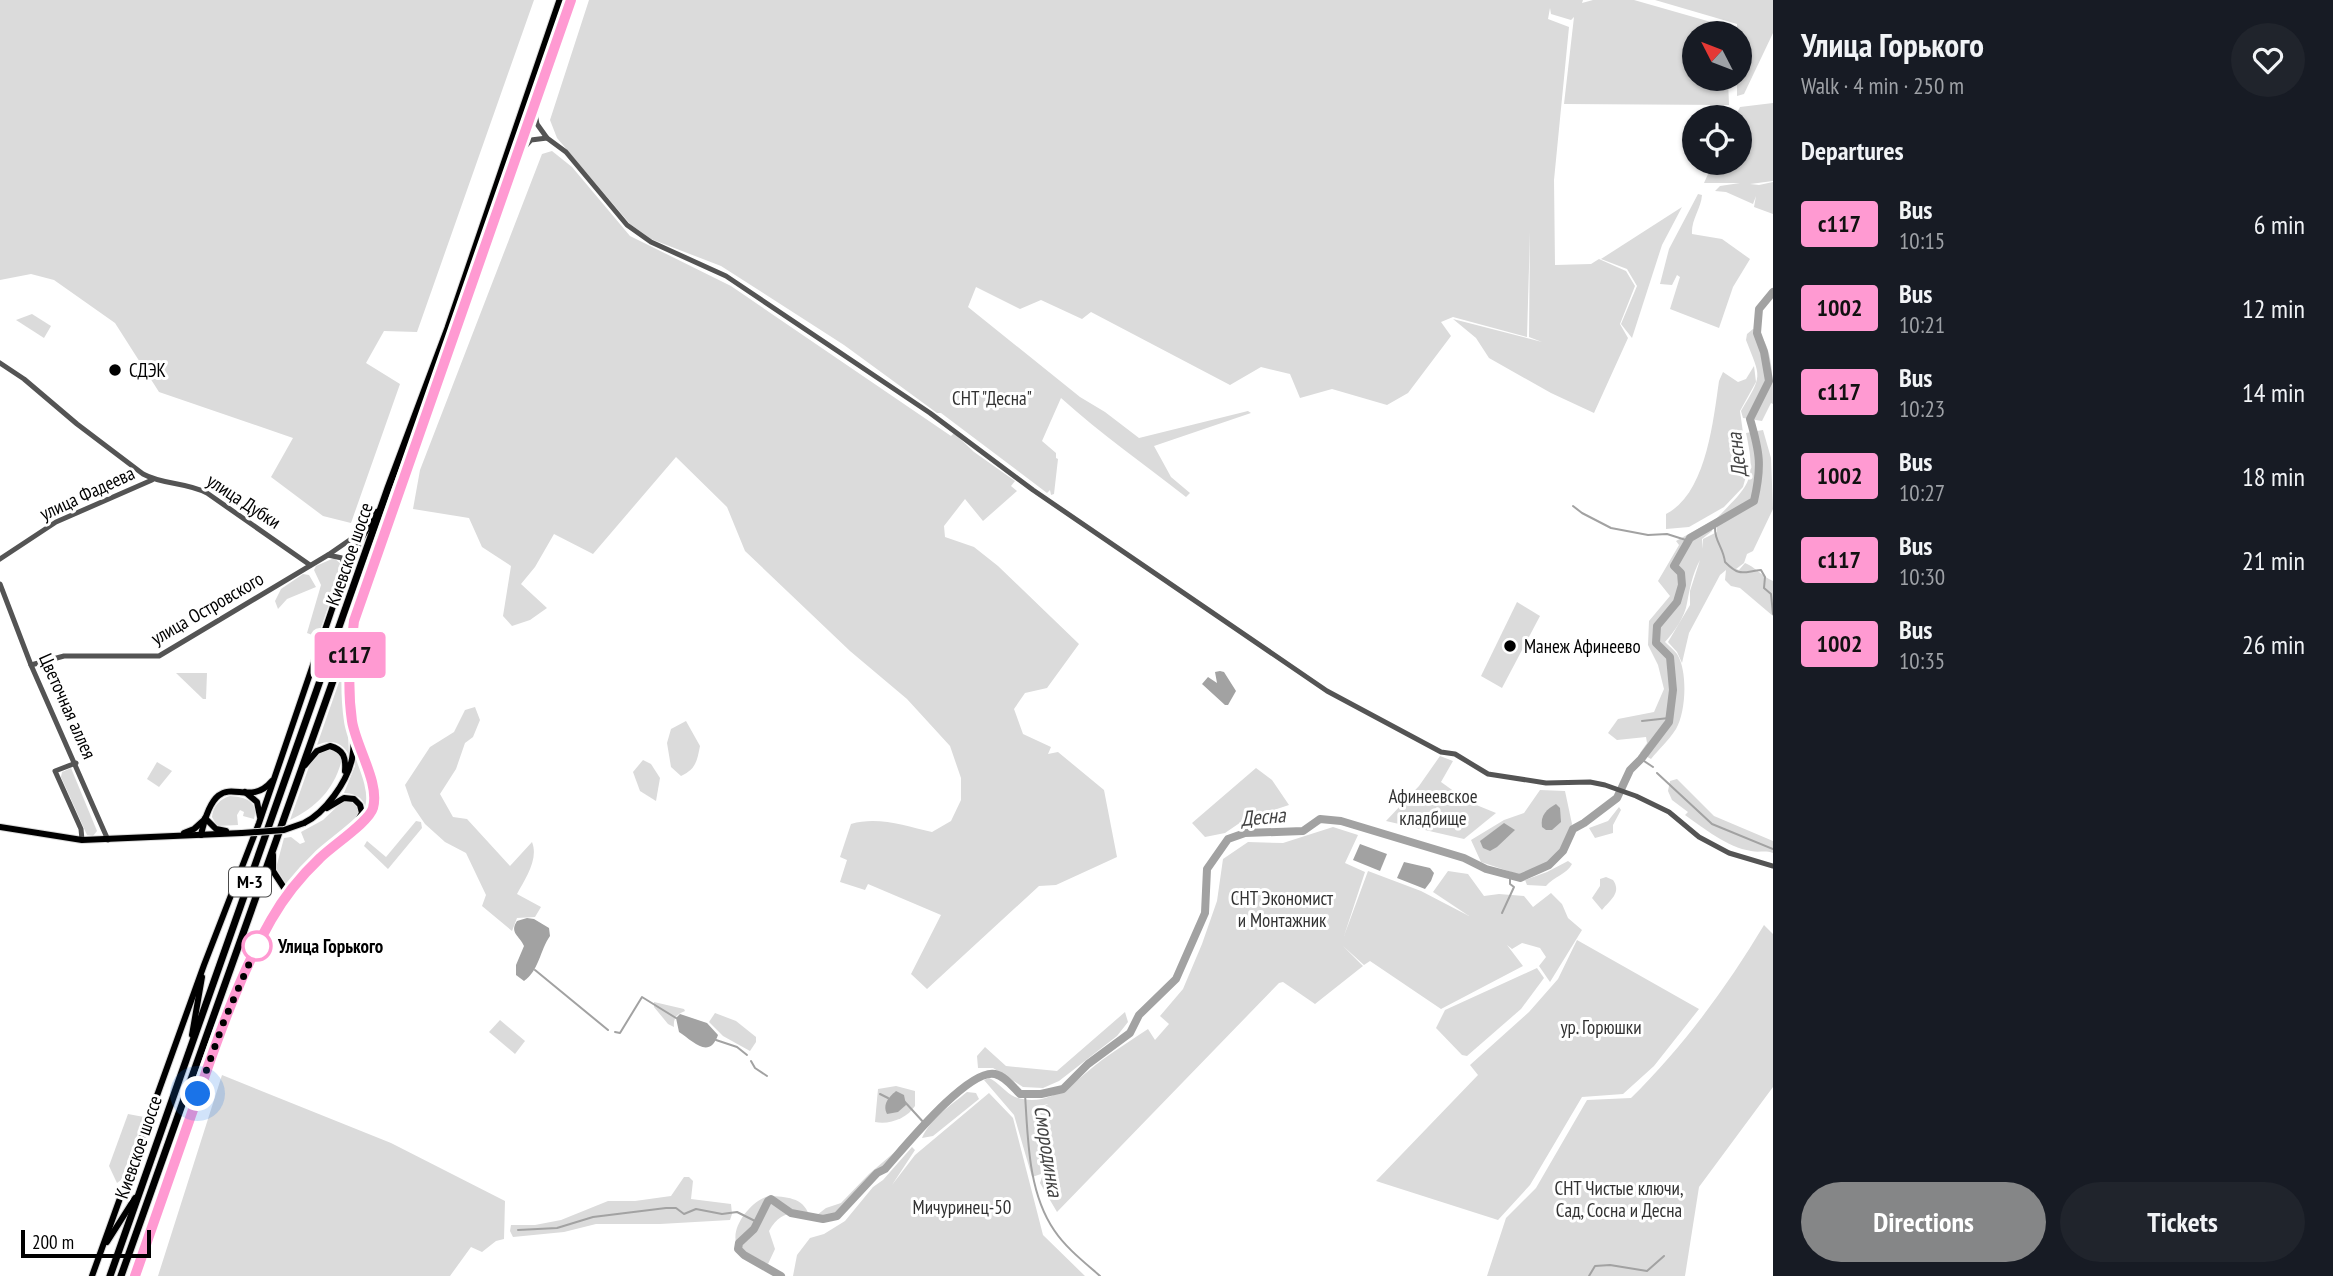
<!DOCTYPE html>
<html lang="en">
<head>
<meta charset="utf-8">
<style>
	:root { --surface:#171b24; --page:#20242c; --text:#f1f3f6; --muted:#9ea1a6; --accent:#858687 }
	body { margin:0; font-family:"PT Sans Narrow",sans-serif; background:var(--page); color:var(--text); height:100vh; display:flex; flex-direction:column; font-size:26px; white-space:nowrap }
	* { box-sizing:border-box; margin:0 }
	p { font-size:23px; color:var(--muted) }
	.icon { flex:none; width:38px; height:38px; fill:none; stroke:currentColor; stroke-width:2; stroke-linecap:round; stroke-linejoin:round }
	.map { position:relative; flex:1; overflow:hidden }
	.drawer { display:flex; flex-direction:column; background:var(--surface); width:560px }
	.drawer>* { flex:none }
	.badge { padding:0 14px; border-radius:5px; font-size:24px; line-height:46px }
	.needle { width:46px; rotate:312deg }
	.tools { position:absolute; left:1682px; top:21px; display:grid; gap:14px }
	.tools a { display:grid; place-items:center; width:70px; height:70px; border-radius:50%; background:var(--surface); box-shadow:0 2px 5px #0004; font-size:35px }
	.scale { position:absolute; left:21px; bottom:18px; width:130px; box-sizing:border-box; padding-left:7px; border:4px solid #000; border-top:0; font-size:19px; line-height:24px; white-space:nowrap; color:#000; -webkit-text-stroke:5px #fff; paint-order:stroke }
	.you { position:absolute; width:35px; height:35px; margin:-18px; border:5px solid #fff; border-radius:50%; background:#1a73e8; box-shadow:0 0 0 10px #1a73e833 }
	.map>.badge { position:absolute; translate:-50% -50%; box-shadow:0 0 0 4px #fff }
	h2 { padding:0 28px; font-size:26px; line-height:63px }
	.round { display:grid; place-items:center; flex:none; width:74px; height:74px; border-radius:37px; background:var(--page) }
	.overview { display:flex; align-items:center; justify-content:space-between; height:119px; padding:0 28px }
	h1 { font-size:33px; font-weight:700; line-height:52px }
	.primary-button { display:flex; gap:14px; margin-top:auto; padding:14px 28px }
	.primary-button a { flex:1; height:80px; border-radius:42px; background:var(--accent); color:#fff; font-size:28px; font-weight:700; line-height:80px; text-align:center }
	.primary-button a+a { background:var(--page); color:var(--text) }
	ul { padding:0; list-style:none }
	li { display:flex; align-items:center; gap:21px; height:84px; padding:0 28px }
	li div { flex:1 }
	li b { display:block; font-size:26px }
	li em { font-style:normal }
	li .badge { min-width:77px; font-weight:700; text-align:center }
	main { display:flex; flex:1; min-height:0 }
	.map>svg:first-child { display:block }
	.green { fill:#dbdbdb }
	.water { fill:#a2a2a2 }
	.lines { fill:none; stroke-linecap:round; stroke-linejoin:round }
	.stream { stroke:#a2a2a2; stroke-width:2 }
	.river { stroke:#a2a2a2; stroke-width:8 }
	.major-casing { stroke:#dbdbdb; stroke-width:8 }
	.highway-casing { stroke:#dbdbdb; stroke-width:9 }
	.minor { stroke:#545454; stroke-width:5 }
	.major { stroke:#000; stroke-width:6 }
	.highway { stroke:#000; stroke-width:7 }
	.major-bridge-casing { stroke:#dbdbdb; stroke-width:8; stroke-linecap:butt }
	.major-bridge { stroke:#000; stroke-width:6 }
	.line-casing { stroke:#fff; stroke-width:16 }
	.line { stroke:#ff9ad2; stroke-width:10 }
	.walk { stroke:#000; stroke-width:7; stroke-dasharray:0 12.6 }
	.poi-dot { fill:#000; stroke:#fff; stroke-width:2.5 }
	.stop-dot { fill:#fff; stroke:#ff9ad2; stroke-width:3.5 }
	.labels { text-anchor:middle; stroke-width:6; stroke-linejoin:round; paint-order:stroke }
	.shield { fill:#fff; stroke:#4c4c4c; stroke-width:2 }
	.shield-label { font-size:18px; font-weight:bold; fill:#000 }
	.poi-label { font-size:19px; fill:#000; stroke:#fff; text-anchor:start }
	.park-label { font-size:19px; fill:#323232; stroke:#fff }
	.street-label { font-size:19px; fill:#000; stroke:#fff }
	.stop-label { font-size:19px; font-weight:bold; fill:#000; stroke:#fff; text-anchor:start }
	.water-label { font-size:21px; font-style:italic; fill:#434343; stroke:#fff }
</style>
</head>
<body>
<main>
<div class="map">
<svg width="1773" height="1276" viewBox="0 0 1773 1276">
	<rect width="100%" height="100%" fill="#fff"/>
	<g class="green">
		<polygon points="0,0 534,0 417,332 384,331 366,363 400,384 351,523 323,516 271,477 293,438 159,392 115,323 54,280 31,274 0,280"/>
		<path d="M589,0H1583L1582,3L1593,0H1634L1725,26V33H1694V79H1728L1729,105L1564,104L1574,17L1571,20L1551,14L1550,8L1548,19L1569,27L1554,180L1555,265L1591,264L1599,259L1626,271L1635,286L1620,324L1628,338L1594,413L1551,393L1489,358L1476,338L1453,319L1542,342L1529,337L1530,232L1527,337L1453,317L1441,322L1451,336L1408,393L1387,405L1332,389L1300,398L1290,374L1261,367L1230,385L1091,312L1082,319L1041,300L1020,309L976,287L968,307L1080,397L1105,412L1139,438L1248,411L1251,413L1154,446L1171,477L1190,493L1186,497C1145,465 1101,434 1061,398L1042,441L1056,453V458L1058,459L1054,494L1051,495L1050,490L1047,493L941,413H937L844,345L721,266L651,239L630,224L557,138L550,120Z"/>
		<polygon points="1655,0 1773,0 1773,33 1744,94 1737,96 1737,79 1740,79 1740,33 1737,33 1737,24"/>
		<polygon points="1773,103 1773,181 1750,184 1759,185 1773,182 1773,214 1754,207 1756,196 1753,204 1726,192 1715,191 1720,186 1740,183 1704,183 1713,163 1740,163 1740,117 1735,117 1740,107"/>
		<path d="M552,151L572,167L630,236L731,286L951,436L954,433L974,452L1015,481L1011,486L1017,491L983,521L965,499L944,526L945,537L974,547L998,566L1079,644L1047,688L1025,693L1014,709L1023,734L1051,747L1048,754L1058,752L1104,790L1117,857L1056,885L1039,886L927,989L911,974L941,915L868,884L865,890L840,882L847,860L840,857L851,824C878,816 905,826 932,832L951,821L961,800V778L950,746L907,699L850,651L745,551L727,507L676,457L593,554L554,534L535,567L521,584L547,608L530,620L512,626L503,616L511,566L482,547L469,518L413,509L420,470L542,154Z"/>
		<path d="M1698,194L1702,195C1701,209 1691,220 1692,234L1722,239L1750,259L1733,287L1719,328L1670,309L1680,277L1677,275L1672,285L1660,284L1669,249Z"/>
		<polygon points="1682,207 1662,245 1632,338 1621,324 1637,286 1627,269 1601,259"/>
		<polygon points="32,314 51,326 44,338 16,320"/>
		<path d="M1753,329C1773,341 1773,376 1773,404L1771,403L1762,421L1743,418L1741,411C1763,374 1761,379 1746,340L1747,334Z"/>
		<path d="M1754,366L1756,382L1740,411L1748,469L1743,487L1724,507L1689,527L1666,529V514C1706,494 1713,422 1719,381L1723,372L1738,382L1746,379Z"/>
		<path d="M1763,430L1771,458L1773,509L1753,551L1747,554L1744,563L1736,569L1739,570L1745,563C1755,567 1762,576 1773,581V616L1740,588L1731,586L1725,580L1726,570L1720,575L1689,633L1682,663L1677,652L1668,642L1690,605V591L1700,560C1692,575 1690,588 1687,603C1685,617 1674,632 1665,642C1669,646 1674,650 1677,654C1688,671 1686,712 1676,729C1669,740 1659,749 1651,759L1640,753L1647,743L1646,737L1617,740L1608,733L1618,719L1654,712L1664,689L1658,665L1648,645L1649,621L1670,596L1658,581L1679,545L1676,541L1712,521V531L1702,539L1703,549V539L1717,532L1716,519C1749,485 1757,482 1746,433Z"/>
		<polygon points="334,558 342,565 340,572 314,648 312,647 315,636 307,633 321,585 314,570 316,566"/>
		<polygon points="303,574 309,575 316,587 287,599 278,609 275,601 281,589"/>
		<polygon points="1517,602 1540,616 1502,688 1481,676"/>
		<path d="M345,665L349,755C342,742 331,739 317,745Z"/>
		<polygon points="176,673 207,673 206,699 203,699"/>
		<path d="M475,707L480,720L473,737L465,743L456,769L440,794L453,817L467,819L510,866L532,842C539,859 525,879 517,894L541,907L535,917L517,918L512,931L482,906L486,895L466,853L445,842L425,824L412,805L405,785L430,747L454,732L465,710Z"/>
		<path d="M686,721L700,746C697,761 696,769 681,776L671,767L667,743L671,729Z"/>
		<path d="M356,746C364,769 376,790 367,815C366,800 359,794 344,793L355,766Z"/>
		<path d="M328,748L337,752L342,759C335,788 317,807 290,820L311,761L318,753Z"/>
		<polygon points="1440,756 1453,761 1441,782 1469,802 1496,813 1464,839 1386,821 1419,786"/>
		<polygon points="643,760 651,764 660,778 656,801 640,791 633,772"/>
		<polygon points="157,762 172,771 159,787 147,779"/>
		<polygon points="71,768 97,831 93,836 87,835 61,777 62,772"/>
		<polygon points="1256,768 1272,780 1289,805 1244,820 1225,833 1205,837 1192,823"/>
		<path d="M1677,779L1714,816L1773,841V853C1765,850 1759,853 1751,851C1727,847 1705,829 1685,815L1688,812L1672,800L1668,791L1670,781Z"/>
		<polygon points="1540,790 1565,791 1572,824 1561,851 1547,864 1520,875 1481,862 1471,840 1504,820 1524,813"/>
		<path d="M230,796C245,797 259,801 254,819L243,816L244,812L240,810L237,815L238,825L217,826L212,817C213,806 220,799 230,796Z"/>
		<polygon points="350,801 355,805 359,810 354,821 315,855 288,887 276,868 284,838 291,837 300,844 305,842 301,832 323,820 342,802"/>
		<polygon points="1619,807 1621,810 1613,825 1613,833 1595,838 1589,828 1608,821"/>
		<polygon points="416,821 421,822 422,828 388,869 364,846 367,841 386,857"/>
		<path d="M1333,827L1358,835L1345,863L1365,872L1344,936L1368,871L1421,891L1469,916L1433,892L1448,871L1468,874L1484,896L1499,894L1524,896L1533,907L1551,893L1562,904L1568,918L1582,930L1550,982L1539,966L1546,957L1540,948L1522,943L1512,949L1507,945L1523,966L1441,1009L1370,961L1364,965L1343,946L1363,966L1315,1004L1283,982L1279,983L1057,1212L1040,1183L1044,1171L1040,1109L1048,1104L1037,1107L1035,1115L1041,1174L1032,1177L1014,1115L984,1080L989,1078C998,1082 1006,1093 1015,1097C1051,1110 1078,1078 1102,1060C1117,1049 1133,1039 1148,1029L1155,1040L1169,1024L1160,1016L1183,989L1202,944L1217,901L1223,859L1248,842L1283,843Z"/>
		<path d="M1568,861L1572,864C1567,874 1553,877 1546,886L1527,885L1525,880L1547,872Z"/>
		<path d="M1606,877L1613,880C1622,893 1610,900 1602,910L1592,898L1600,886V879Z"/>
		<path d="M1764,925L1773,934V1087L1699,1187L1685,1276H1487L1506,1218L1536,1188L1587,1100L1631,1098C1683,1047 1727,987 1764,925Z"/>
		<polygon points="1577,940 1699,1009 1654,1066 1623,1094 1582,1097 1530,1185 1498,1220 1376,1181 1478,1075 1470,1065 1529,1012 1558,979"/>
		<polygon points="1537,968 1544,978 1521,1009 1467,1056 1462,1055 1436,1028 1445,1010"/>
		<path d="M654,1002L684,1009L685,1011C677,1014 673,1018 674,1027L668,1024L654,1007Z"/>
		<polygon points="1125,1012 1128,1022 1117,1036 1059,1081 1043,1088 1023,1087 993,1068 978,1068 977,1056 985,1047 1006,1066 1057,1071"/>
		<polygon points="715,1013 736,1021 756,1037 756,1042 750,1051 723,1036 709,1022"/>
		<polygon points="500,1020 525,1041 515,1054 489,1032"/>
		<polygon points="222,1075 391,1143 505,1201 504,1239 496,1241 482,1252 471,1247 450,1276 158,1276"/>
		<path d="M896,1086L915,1091V1106C907,1118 890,1125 875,1122L878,1089Z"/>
		<path d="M967,1092L976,1093L979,1099L933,1136L922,1138C931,1118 950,1106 967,1092Z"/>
		<polygon points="989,1093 1013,1118 1043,1235 1085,1276 793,1276 797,1255 810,1238 824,1234 845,1221 873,1187 883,1180 912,1147 915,1150 892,1185 915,1155"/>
		<polygon points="128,1114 144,1117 121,1180 117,1183 109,1166"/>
		<polygon points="903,1145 908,1147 876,1173 836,1215 824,1218 817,1215 826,1208 841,1203 869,1174"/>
		<polygon points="684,1177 689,1177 693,1181 691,1199 731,1204 732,1214 730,1220 660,1224 596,1224 564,1232 513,1237 510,1231 511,1225 535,1225 561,1220 608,1201 635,1201 671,1196"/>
		<path d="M769,1196C786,1197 803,1197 809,1215C790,1212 780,1212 769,1231L775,1249L768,1264L739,1249C726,1231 751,1200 769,1196Z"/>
	</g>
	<g class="water">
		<polygon points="1220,671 1224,672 1236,691 1228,705 1225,705 1202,684 1208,677 1217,683 1215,672"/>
		<path d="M1556,804L1560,808L1561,822L1552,830H1546L1542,827C1540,815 1547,809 1556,804Z"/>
		<polygon points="1504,823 1515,830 1497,847 1490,851 1483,848 1480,841"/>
		<polygon points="1360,844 1387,854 1380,871 1353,860"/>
		<polygon points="1404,862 1430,868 1434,873 1431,881 1425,889 1397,878"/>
		<path d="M527,918L534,919L549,928L550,936C540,950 539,971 524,981L516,975V965L524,946C520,936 509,933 517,921Z"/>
		<path d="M680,1014L707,1023L718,1035C709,1060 693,1041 679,1032L676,1018Z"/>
		<path d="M896,1091L904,1095L906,1105L898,1112L887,1114C882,1104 889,1097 896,1091Z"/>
	</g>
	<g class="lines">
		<g class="stream">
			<polyline points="1573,506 1582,513 1611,528 1648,535 1667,534 1689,541"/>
			<path d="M1715,524C1714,542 1723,546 1725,562C1740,577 1742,572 1761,570L1765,577L1764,588L1771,594L1773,614"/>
			<polyline points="1642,721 1669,718"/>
			<polyline points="1641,759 1653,767"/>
			<polyline points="1657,773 1712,824 1773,849"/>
			<polyline points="1502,913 1514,887 1510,884 1510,875"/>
			<polyline points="535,970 608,1030"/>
			<polyline points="615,1032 620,1033 642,997 676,1018"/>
			<polyline points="716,1040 737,1047 747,1055"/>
			<polyline points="751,1061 755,1068 767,1076"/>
			<polyline points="880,1094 888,1098"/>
			<path d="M1025,1094C1028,1139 1028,1192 1054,1230C1066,1248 1084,1262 1100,1276"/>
			<polyline points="904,1101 925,1124"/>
			<polyline points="518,1230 557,1228 593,1217 666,1208 676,1208 684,1214 696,1209 722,1214 737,1212 757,1222"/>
			<polyline points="1589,1276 1595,1266 1610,1265 1647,1271 1664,1256"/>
		</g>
		<path class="river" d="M781,1276L744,1255L738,1249L739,1243L754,1229L768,1201L771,1199L791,1213L823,1219L837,1216L877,1173L885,1169C903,1149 968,1068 995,1074C1005,1076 1013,1087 1020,1094H1041L1063,1089L1088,1064L1130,1033L1139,1015L1176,979L1205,913L1207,869L1228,839L1245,833L1303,831L1320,819L1341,821L1464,858L1486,869L1520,878L1549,865L1563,851L1573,829L1584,823L1617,798L1630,770L1641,759L1669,722L1673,690L1670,657L1656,643L1657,626L1677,602L1682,585L1681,573L1674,566L1690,538L1754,501C1762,466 1760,453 1750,419L1769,381L1764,352L1757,333L1759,309L1773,292"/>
		<g class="major-casing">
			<g id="major">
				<path d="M305,765L317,751L330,746C344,750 346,758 345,771"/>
				<polyline points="245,792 257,802 260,817"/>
				<polyline points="327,808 344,798 354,799 360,805 362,813 355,826"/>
				<polyline points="205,818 216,829 226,831"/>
				<path d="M304,823C325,813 347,782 352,759C357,733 350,703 348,677C348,663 350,648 352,634"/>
				<polyline points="0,827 82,840 242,833"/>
				<polyline points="184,833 194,829 204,820"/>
				<path d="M201,835C218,758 244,814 272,781"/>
				<polyline points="273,855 273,871 288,894"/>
				<polyline points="192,1035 202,977"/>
				<polyline points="107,1242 135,1198"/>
				<polyline points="92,1276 204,965 259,823 342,580 357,546 377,512"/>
				<path d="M135,1276C157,1212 179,1149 201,1085C221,1028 241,970 272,919C289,889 312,865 337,842C348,831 365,826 372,811C381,790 359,746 352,724"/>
			</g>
		</g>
		<g class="highway-casing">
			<g id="highway">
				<polyline points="110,1276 388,488 448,328 560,0"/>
				<polyline points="121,1276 365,591 571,0"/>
			</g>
		</g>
		<g class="minor">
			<polyline points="534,108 537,124 547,138 566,152 627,225 651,242 726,276 930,413 1033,490 1327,691 1441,752 1455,754 1488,774 1546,783 1590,782 1605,785 1636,796 1669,812 1699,837 1729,853 1773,866"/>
			<polyline points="520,152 531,140 547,138"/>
			<path d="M0,363L24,379L77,424L143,474C163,485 186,482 207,493L310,565"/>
			<polyline points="328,555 342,558 344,563 344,571"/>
			<polyline points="0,559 56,522 152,480"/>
			<polyline points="0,584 31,665 108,840"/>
			<polyline points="31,665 64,656 159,656 328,555 367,528"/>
			<polyline points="76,763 55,771 81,829 82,840"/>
		</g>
		<use href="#major" class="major"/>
		<use href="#highway" class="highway"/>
		<g class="major-bridge-casing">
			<polyline id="major-bridge" points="242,833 284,830 304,823"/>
		</g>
		<use href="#major-bridge" class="major-bridge"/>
	</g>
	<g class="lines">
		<g class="line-casing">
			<path id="line" d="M135,1276C158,1211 180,1146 203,1081C222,1026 242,971 271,920C284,897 301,876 320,858C333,845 369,822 373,808C380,783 356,747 352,721C347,687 350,655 354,621L571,0"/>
		</g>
		<use href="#line" class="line"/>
		<polyline class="walk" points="198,1094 224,1021 257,946"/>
	</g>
	<g class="poi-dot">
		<circle cx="115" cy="370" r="7"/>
		<circle cx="1510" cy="646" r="7"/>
	</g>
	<circle class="stop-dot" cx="257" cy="946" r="14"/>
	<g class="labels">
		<rect class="shield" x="229" y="867.5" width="42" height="29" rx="5"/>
		<g class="shield-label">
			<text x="250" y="888">М-3</text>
		</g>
		<g class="poi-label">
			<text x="129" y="377">СДЭК</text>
			<text x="1524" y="653">Манеж Афинеево</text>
		</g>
		<g class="park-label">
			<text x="992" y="405">СНТ "Десна"</text>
			<text x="1433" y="803">Афинеевское<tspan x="1433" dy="22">кладбище</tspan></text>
			<text x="1282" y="905">СНТ Экономист<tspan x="1282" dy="22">и Монтажник</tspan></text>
			<text x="1601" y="1034">ур. Горюшки</text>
			<text x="1619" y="1195">СНТ Чистые ключи,<tspan x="1619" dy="22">Сад, Сосна и Десна</tspan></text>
			<text x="962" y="1214">Мичуринец-50</text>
		</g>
		<g class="street-label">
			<text transform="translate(87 493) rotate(-25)" y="7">улица Фадеева</text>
			<text transform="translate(244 501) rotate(33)" y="7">улица Дубки</text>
			<text transform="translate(349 554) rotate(-71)" y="7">Киевское шоссе</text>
			<text transform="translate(207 608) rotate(-30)" y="7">улица Островского</text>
			<text transform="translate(68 706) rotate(66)" y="7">Цветочная аллея</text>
			<text transform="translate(138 1147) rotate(-71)" y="7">Киевское шоссе</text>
		</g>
		<g class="stop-label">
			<text x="278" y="953">Улица Горького</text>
		</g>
		<g class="water-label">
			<text transform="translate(1737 455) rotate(-97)" y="7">Десна</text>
			<text transform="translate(1263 817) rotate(-5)" y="7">Десна</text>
			<text transform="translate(1048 1151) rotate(81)" y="7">Смородинка</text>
		</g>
	</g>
</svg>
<div class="tools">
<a><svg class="needle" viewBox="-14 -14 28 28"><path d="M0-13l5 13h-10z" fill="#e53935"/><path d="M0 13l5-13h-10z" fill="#9ea1a6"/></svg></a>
<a><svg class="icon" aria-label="locate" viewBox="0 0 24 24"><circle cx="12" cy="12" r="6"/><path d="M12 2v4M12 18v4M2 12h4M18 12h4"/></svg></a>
</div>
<div class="scale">200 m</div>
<div class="you" style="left:198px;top:1094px"></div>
<b class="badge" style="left:350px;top:655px;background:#ff9ad2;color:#111">с117</b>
</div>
<section class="drawer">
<div class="overview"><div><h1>Улица Горького</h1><p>Walk · 4 min · 250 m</p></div><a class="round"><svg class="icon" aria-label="heart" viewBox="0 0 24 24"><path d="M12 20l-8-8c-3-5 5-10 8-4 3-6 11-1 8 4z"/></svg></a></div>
<h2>Departures</h2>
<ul>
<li><span class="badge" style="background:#ff9ad2;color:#111">с117</span><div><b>Bus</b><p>10:15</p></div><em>6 min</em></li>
<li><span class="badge" style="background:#ff9ad2;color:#111">1002</span><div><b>Bus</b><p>10:21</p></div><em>12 min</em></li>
<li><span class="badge" style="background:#ff9ad2;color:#111">с117</span><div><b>Bus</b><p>10:23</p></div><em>14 min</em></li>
<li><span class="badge" style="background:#ff9ad2;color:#111">1002</span><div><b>Bus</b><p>10:27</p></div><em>18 min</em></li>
<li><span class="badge" style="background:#ff9ad2;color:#111">с117</span><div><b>Bus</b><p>10:30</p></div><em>21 min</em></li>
<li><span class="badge" style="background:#ff9ad2;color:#111">1002</span><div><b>Bus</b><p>10:35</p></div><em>26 min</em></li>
</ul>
<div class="primary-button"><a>Directions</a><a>Tickets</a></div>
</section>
</main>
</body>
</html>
